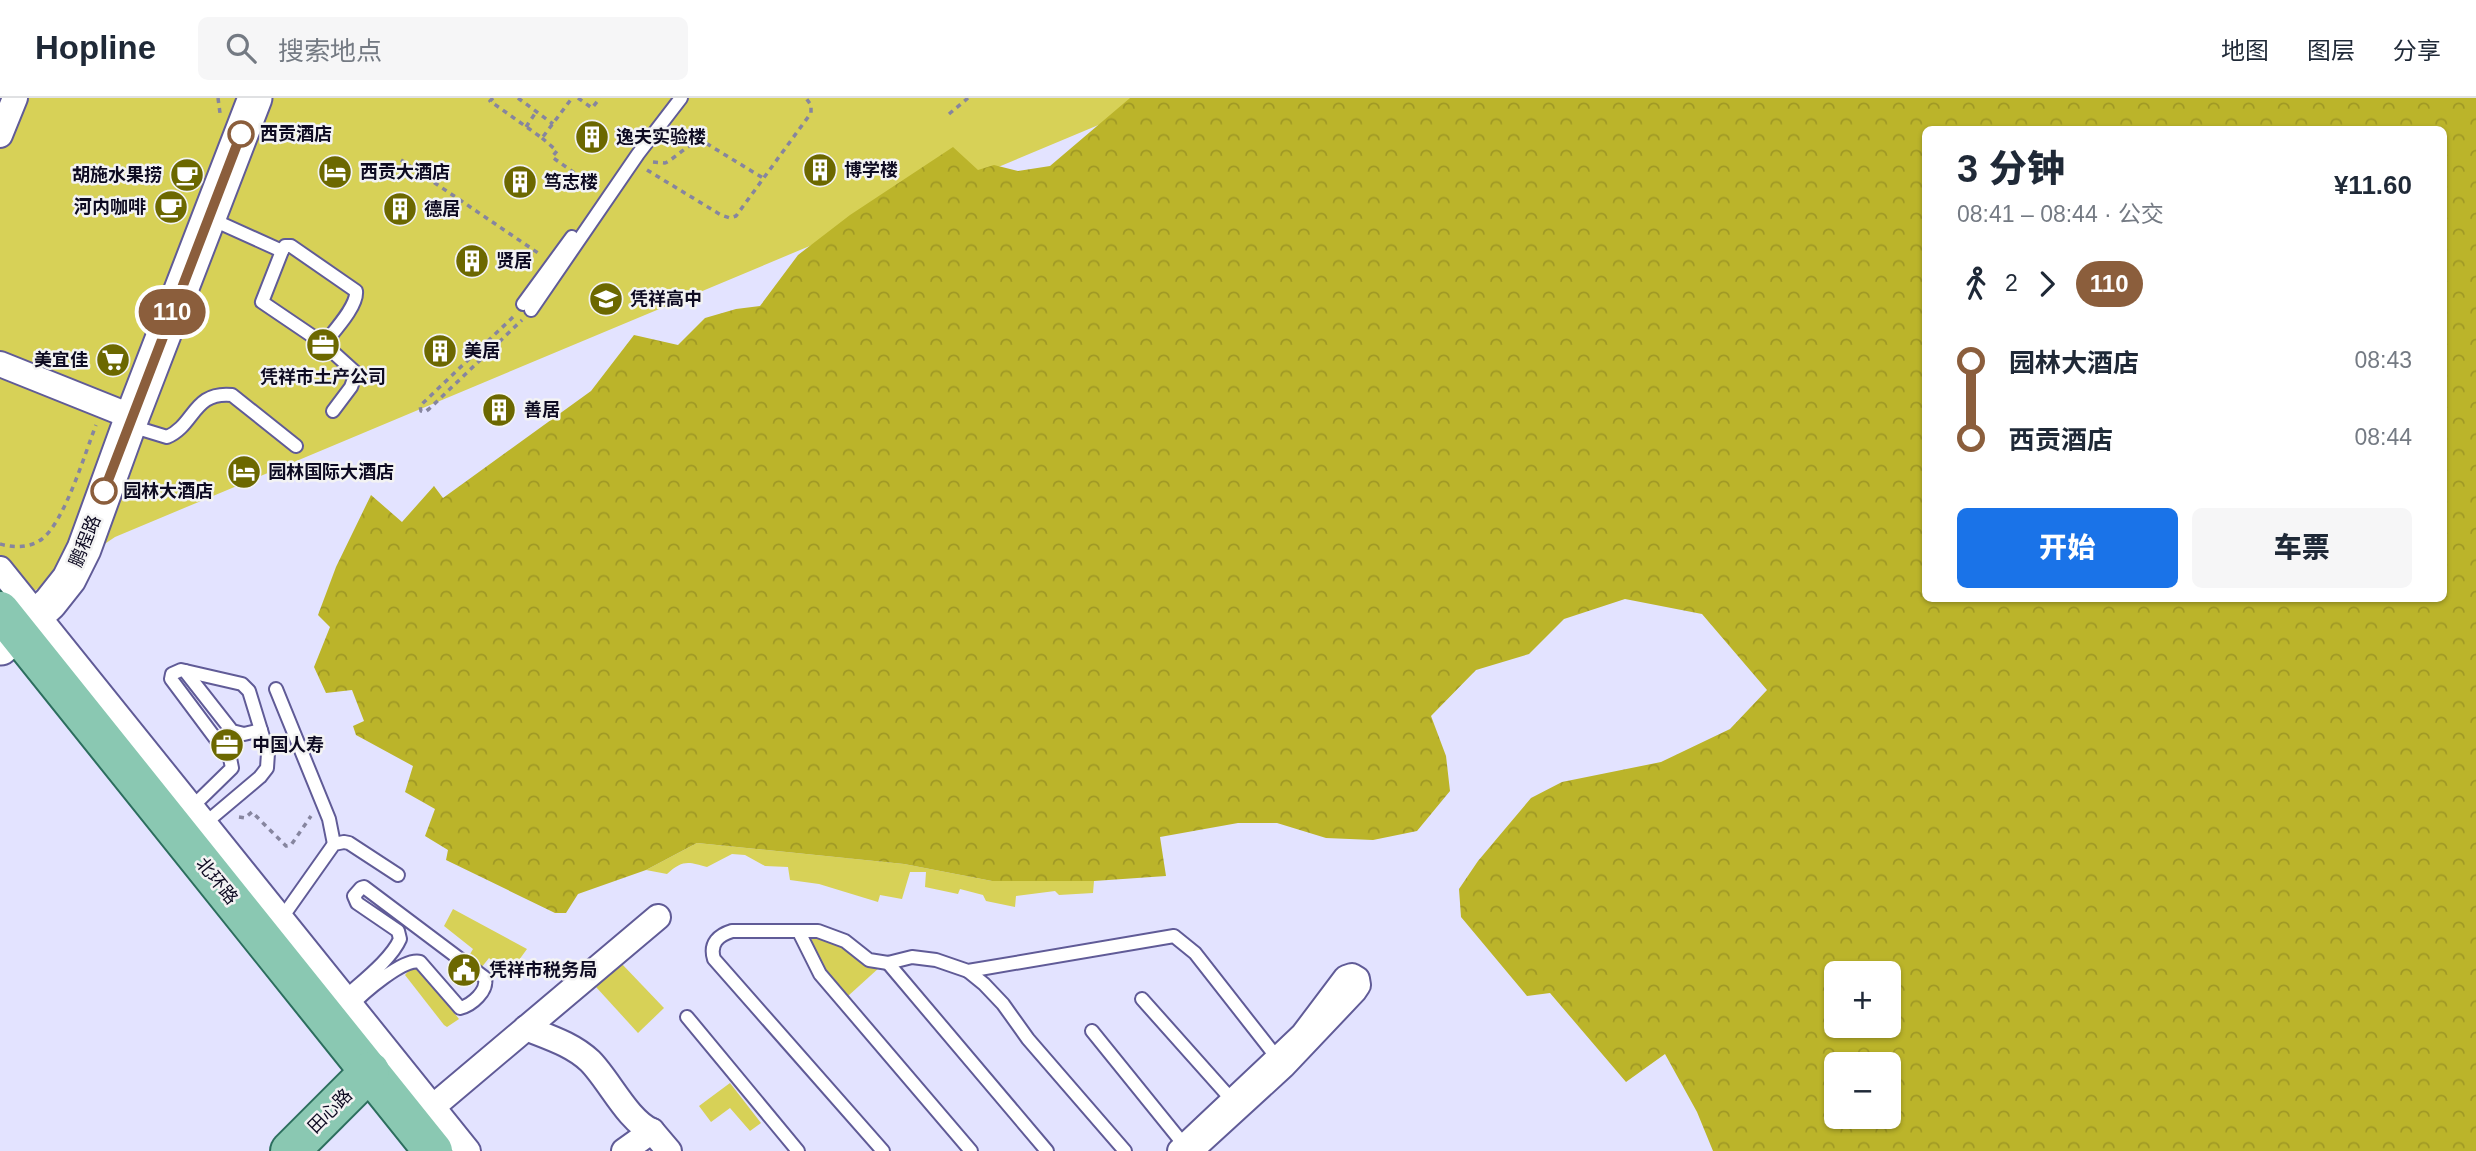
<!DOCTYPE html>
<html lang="zh">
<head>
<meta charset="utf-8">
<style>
	:root { --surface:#fff; --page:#f6f6f7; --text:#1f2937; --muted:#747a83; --line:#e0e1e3; --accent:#1a73e8 }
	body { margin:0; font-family:Arial,"Noto Sans SC",sans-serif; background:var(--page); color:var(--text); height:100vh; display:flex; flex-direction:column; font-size:26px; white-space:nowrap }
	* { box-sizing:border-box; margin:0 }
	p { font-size:23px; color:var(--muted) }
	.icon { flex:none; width:38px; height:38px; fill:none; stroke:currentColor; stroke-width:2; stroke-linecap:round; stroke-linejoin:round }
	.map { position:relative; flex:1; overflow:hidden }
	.details { position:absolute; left:1922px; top:28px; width:525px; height:476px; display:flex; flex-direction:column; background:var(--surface); border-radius:10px; box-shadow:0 2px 5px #0004 }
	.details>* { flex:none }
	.badge { padding:0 14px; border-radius:23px; font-size:24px; line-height:46px }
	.tools { position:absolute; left:1824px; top:863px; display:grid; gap:14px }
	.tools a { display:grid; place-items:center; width:77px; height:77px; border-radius:10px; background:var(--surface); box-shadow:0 2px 5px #0004; font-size:35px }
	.map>.badge { position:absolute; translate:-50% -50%; box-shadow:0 0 0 4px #fff }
	.legs { display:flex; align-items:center; gap:10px; height:77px; padding:0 35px; font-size:23px }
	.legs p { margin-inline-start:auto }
	.summary { display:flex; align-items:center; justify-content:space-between; height:119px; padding:0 35px }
	h1 { font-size:38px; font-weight:800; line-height:52px }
	.cta { display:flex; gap:14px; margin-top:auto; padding:14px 35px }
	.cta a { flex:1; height:80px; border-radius:10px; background:var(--accent); color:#fff; font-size:28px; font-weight:800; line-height:80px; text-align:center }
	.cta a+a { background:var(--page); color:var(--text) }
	ul { padding:0 35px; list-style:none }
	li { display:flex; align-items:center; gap:24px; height:77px; font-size:26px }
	li i { display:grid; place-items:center; width:10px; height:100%; margin:0 9px; background:currentColor }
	li i::after { content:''; width:18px; height:18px; margin:-9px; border:5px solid; border-radius:50%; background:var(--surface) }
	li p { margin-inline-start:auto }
	li:first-child i { background:linear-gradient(#0000 50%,currentColor 0) }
	li:last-child i { background:linear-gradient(currentColor 50%,#0000 0) }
	header { display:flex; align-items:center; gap:42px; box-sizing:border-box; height:98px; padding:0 35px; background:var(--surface); border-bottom:2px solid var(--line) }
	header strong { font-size:33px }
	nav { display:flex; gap:38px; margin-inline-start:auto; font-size:24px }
	.search { width:490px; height:63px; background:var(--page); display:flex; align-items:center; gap:18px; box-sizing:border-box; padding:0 24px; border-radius:10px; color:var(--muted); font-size:26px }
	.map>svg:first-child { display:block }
	.green { fill:#d7d157 }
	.forest { fill:url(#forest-crowns); fill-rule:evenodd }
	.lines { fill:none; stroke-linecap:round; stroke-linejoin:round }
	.service-casing { stroke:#605b97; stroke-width:16 }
	.minor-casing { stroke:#605b97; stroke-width:28 }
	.secondary-casing { stroke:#605b97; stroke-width:37 }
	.primary-casing { stroke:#2c6e5e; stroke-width:42 }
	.path { stroke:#86859f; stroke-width:3.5; stroke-dasharray:5 5; stroke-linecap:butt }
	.service { stroke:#fff; stroke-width:12 }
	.minor { stroke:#fff; stroke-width:24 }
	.secondary { stroke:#fff; stroke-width:33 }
	.primary { stroke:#8ac8b2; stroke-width:38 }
	.line-1-casing { stroke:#fff; stroke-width:16 }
	.line-1 { stroke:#8b5e3c; stroke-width:10 }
	.stop-1-dot { fill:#fff; stroke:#8b5e3c; stroke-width:3.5 }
	.labels { text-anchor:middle; stroke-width:5; stroke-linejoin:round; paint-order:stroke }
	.stop-label { font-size:18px; font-weight:bold; fill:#0e0b22; stroke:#f3f3f3; text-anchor:start }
	.poi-label { font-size:18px; font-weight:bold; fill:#0e0b22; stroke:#f3f3f3; text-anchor:start }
	.street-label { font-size:18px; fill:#0e0b22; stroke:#f3f3f3 }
</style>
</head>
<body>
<header>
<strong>Hopline</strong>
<div class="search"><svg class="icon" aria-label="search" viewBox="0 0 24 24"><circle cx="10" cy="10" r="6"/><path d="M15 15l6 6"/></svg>搜索地点</div>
<nav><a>地图</a><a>图层</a><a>分享</a></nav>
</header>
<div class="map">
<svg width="2476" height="1053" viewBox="0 0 2476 1053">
	<defs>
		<pattern id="forest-crowns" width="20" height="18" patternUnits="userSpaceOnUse" patternTransform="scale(1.75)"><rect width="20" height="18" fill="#bbb42a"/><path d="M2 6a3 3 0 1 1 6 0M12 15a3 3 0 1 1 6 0" fill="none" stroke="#a09925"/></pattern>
	</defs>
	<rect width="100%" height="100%" fill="#e3e3ff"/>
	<g class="green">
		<polygon points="0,0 1163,0 115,439 0,516"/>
		<path d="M697,745L904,766L992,783H1094L1093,795L1059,797L1055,793L1016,798L1015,809L986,803L983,797L960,791L958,796L925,789L926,774H910L902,801L880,797L878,804L819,786L790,782L788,769L765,768L745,757L732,756L707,769C689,764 683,761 667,776L646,772Z"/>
		<polygon points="453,811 527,851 511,873 504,872 489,860 481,870 467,861 473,851 444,828"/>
		<polygon points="818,836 823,836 880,869 848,898 820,867 810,843"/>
		<polygon points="621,865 664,910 638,935 596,889"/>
		<polygon points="411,870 419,870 459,921 447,929 444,927 405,877"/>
		<polygon points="730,985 761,1025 750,1033 730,1010 711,1024 699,1008"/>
	</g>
	<path class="forest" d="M1130,0H2476V1053H1713L1697,1014L1665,956L1626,984L1550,895L1527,898L1461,819L1459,791L1478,763L1531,700L1562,684L1661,664L1730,631L1767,592L1702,516L1625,501L1564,521L1529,556L1476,572L1431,618L1446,658L1450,693L1417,733L1373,742L1326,740L1277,725H1238L1160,739L1166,778L1094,783H992L904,766L697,745L646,772L578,796L566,815H555L446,762L448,752L425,738L435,711L405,694L413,668L356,637L353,628L364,623L352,592L326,595L314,569L330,529L318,517L336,469L371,397L402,424L434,388L443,400L591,293L634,237L678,247L705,220L736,211L760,208L798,157L850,117L953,49L978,72L994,67L1018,73L1050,68ZM1925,32H2443V500H1925ZM1836,875H1888V928H1836ZM1836,966H1888V1018H1836Z"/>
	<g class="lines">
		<g class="service-casing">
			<g id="service">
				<path d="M209,120L282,153L285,148H291L356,193C358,208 333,234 324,246L356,275L351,289L333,313"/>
				<polyline points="282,153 262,204 324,246"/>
				<polyline points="523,206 572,139"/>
				<polyline points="531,212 638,56 681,0"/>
				<path d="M131,328L167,339C195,327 193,293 232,297L296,348"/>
				<polyline points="185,573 232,633 244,636 261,632"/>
				<polyline points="276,591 329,721 334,746"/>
				<polyline points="189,712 232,670 230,660 171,581 172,576 181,572 242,586 249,593 268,655 267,670 260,679 203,727"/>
				<polyline points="281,821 334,746 344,744 349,745 398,777"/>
				<polyline points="799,834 820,876 971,1053"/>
				<polyline points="888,865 1047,1053"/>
				<polyline points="968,873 984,886 1003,906 1028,941 1125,1053"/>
				<path d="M343,901C360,885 391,862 400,841L398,833L357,805L354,798L361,790L364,789L485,880C488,893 472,907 460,910L420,864C404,859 362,896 350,909"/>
				<polyline points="1142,901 1232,1002"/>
				<polyline points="687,919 798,1053"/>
				<polyline points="1092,933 1185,1048"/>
				<path d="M883,1053L714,861C709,845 719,837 732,833H818L845,843L869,862L888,865L912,859L936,862L968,873L1174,838L1195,855L1278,961"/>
			</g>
		</g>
		<g class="minor-casing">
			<g id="minor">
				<polyline points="0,37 15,0"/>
				<polyline points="0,266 120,314"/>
				<polyline points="0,471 468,1053"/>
				<path d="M526,930C548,939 572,946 590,963C609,982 628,1023 652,1033"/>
				<polyline points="422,1022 441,1002 658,819"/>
				<polyline points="624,1053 652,1033 669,1053"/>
				<polyline points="1180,1053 1303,937 1346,880 1352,878 1357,881 1358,887 1354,893 1283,968 1190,1053"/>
			</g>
		</g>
		<g class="secondary-casing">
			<polyline id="secondary" points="1,550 50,505 69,481 84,451 129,327 255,0"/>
		</g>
		<g class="primary-casing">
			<g id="primary">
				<polyline points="0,513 433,1053"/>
				<polyline points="290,1053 370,973"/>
			</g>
		</g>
		<g class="path">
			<polyline points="218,0 220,15"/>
			<polyline points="493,0 490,3 542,40 572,0"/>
			<polyline points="518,0 553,26"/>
			<polyline points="578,0 592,10 600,0"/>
			<polyline points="949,16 968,0"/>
			<polyline points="526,29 536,14"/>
			<polyline points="542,40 557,53 552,59 597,91"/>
			<polyline points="401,62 541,157"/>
			<path d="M653,64L665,65C678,59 689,43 704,44L763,80"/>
			<polyline points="647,72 721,117 730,120 736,118 811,15 811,7 806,0"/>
			<polyline points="513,219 423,305 420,308 421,313 425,314 429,311 522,222"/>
			<path d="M0,446C14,450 30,450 42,441C65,423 85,355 96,327"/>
			<polyline points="239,719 245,720 252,714 286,748 291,747 311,718"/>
		</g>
		<use href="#service" class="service"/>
		<use href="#minor" class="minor"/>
		<use href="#secondary" class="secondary"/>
		<use href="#primary" class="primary"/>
	</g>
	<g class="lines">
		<g class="line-1-casing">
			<polyline id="line-1" points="104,393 241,36"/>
		</g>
		<use href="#line-1" class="line-1"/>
	</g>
	<defs>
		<g id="building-disc" transform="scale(1.75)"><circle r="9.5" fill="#6c6800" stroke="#f3f3f3"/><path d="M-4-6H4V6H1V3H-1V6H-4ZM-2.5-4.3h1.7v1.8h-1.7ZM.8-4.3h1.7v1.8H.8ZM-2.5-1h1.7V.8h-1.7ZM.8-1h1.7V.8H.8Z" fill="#fff"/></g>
		<g id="hotel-disc" transform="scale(1.75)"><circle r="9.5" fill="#6c6800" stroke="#f3f3f3"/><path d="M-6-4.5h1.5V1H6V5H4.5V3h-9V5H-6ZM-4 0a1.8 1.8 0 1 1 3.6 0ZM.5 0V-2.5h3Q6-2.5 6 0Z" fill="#fff"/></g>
		<g id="cafe-disc" transform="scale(1.75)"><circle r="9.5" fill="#6c6800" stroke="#f3f3f3"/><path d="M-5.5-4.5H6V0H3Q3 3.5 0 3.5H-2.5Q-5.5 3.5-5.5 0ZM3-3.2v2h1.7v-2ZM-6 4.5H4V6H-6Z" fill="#fff"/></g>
		<g id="school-disc" transform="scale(1.75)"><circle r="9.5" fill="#6c6800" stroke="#f3f3f3"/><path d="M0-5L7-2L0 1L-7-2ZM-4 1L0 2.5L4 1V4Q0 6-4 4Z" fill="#fff"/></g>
		<g id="office-disc" transform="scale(1.75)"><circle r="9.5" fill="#6c6800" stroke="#f3f3f3"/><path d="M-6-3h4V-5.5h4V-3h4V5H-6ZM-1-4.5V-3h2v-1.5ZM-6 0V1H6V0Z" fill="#fff"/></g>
		<g id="supermarket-disc" transform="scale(1.75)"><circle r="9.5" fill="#6c6800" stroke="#f3f3f3"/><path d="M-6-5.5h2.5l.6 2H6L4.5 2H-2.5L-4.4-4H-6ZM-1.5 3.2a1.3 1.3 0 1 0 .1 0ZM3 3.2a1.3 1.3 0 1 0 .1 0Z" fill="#fff"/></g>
		<g id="civic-disc" transform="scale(1.75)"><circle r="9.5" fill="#6c6800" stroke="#f3f3f3"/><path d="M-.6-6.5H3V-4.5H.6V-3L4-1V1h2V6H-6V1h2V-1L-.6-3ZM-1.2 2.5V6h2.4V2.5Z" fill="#fff"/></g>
	</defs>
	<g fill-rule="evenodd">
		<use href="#building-disc" x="592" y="39"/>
		<use href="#building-disc" x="820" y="72"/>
		<use href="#hotel-disc" x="335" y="74"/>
		<use href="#cafe-disc" x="187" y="77"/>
		<use href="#building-disc" x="520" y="84"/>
		<use href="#cafe-disc" x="171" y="109"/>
		<use href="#building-disc" x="400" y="111"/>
		<use href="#building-disc" x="472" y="163"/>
		<use href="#school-disc" x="606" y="201"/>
		<use href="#office-disc" x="323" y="247"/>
		<use href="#building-disc" x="440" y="253"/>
		<use href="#supermarket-disc" x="113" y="262"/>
		<use href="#building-disc" x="499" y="312"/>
		<use href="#hotel-disc" x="244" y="374"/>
		<use href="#office-disc" x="227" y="647"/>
		<use href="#civic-disc" x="464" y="872"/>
	</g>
	<g class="stop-1-dot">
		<circle cx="241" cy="36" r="12"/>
		<circle cx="104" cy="393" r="12"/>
	</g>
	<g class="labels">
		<g class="stop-label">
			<text x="260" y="42">西贡酒店</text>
			<text x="123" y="399">园林大酒店</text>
		</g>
		<g class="poi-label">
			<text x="616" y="45">逸夫实验楼</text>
			<text x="844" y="78">博学楼</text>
			<text x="360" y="80">西贡大酒店</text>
			<text x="162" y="83" text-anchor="end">胡施水果捞</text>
			<text x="544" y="90">笃志楼</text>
			<text x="146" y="115" text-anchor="end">河内咖啡</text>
			<text x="424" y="117">德居</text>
			<text x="496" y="169">贤居</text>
			<text x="630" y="207">凭祥高中</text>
			<text x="464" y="259">美居</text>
			<text x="88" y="268" text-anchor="end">美宜佳</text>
			<text x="323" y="285" text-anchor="middle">凭祥市土产公司</text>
			<text x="524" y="318">善居</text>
			<text x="268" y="380">园林国际大酒店</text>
			<text x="252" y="653">中国人寿</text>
			<text x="489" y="878">凭祥市税务局</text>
		</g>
		<g class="street-label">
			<text transform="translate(85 443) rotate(-68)" y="6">鹏程路</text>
			<text transform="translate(217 783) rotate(51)" y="6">北环路</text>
			<text transform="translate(330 1013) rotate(-45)" y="6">田心路</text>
		</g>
	</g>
</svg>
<div class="tools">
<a>+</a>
<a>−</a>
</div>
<b class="badge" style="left:172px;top:214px;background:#8b5e3c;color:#fff">110</b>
<section class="details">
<div class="summary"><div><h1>3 分钟</h1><p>08:41 – 08:44 · 公交</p></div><b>¥11.60</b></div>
<div class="legs"><svg class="icon" aria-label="walk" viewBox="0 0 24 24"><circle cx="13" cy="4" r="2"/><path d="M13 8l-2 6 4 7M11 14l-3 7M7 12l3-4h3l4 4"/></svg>2<svg class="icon" aria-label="forward" viewBox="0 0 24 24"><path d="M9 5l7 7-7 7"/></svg><b class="badge" style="background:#8b5e3c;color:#fff">110</b></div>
<ul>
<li><i style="color:#8b5e3c"></i><b>园林大酒店</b><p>08:43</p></li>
<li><i style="color:#8b5e3c"></i><b>西贡酒店</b><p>08:44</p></li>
</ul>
<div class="cta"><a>开始</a><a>车票</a></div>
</section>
</div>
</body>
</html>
